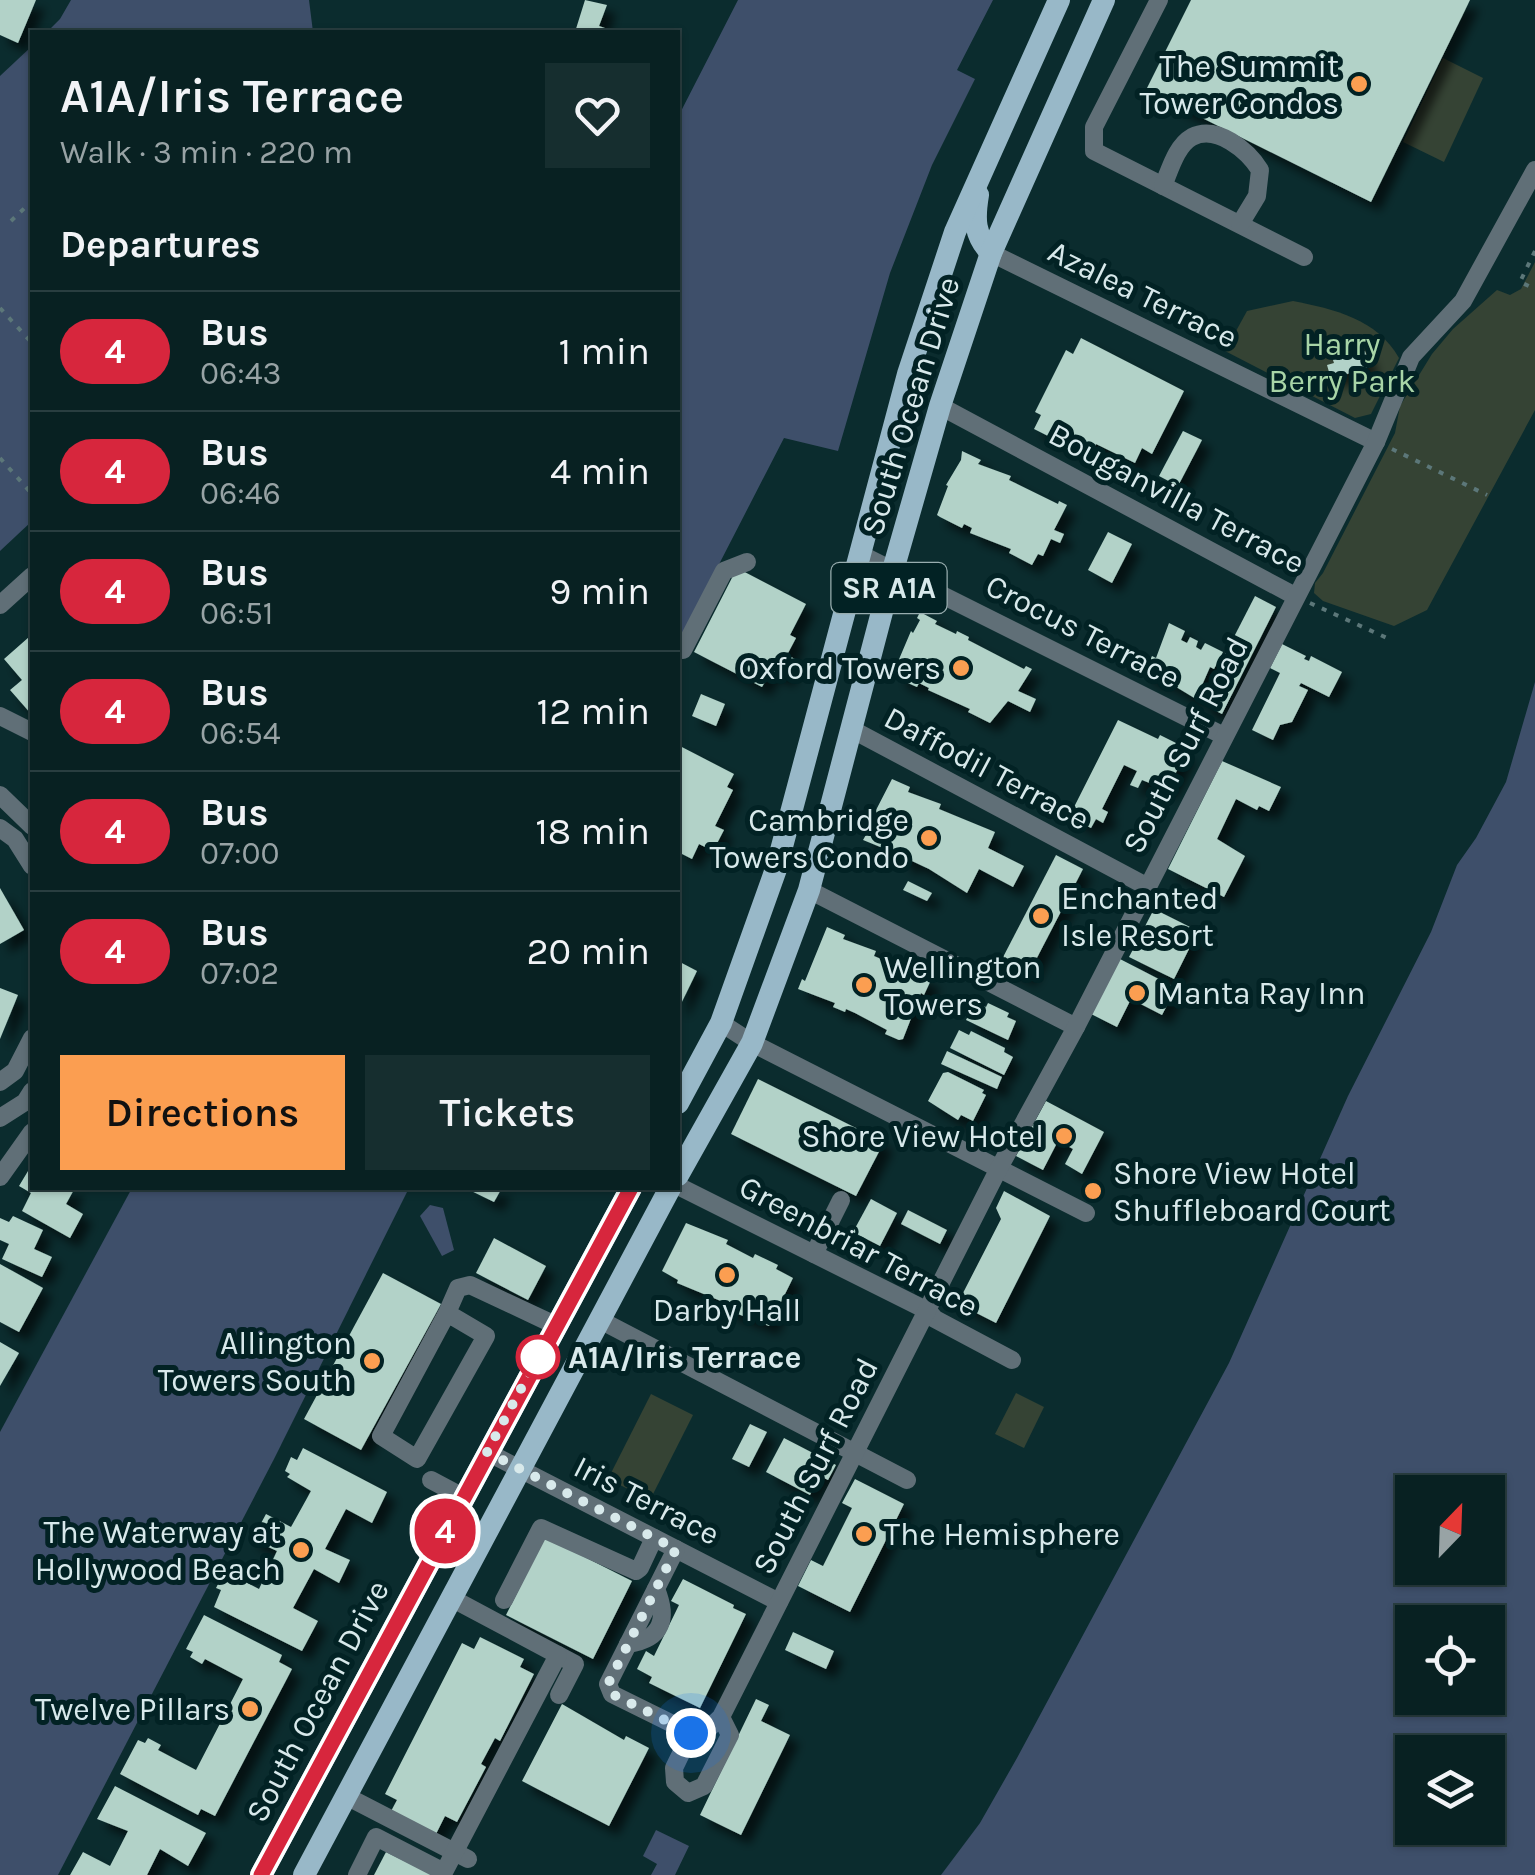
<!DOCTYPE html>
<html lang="en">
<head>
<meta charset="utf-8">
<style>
	:root { --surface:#082122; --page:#162e2f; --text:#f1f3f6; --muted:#98a3a5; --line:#293e40; --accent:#fb9e51 }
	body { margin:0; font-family:Karla,sans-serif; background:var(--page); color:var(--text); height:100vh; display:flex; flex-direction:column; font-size:38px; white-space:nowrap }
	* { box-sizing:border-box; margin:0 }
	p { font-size:32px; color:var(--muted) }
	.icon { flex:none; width:55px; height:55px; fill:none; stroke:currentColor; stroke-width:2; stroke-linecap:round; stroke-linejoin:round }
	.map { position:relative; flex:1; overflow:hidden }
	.drawer { position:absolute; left:30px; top:30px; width:650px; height:1160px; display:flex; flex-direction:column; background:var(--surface); border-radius:0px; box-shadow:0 2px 8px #0004,0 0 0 2px var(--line) }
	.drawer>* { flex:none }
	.badge { padding:0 20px; border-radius:32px; font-size:35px; line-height:65px }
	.needle { width:65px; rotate:23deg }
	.tools { position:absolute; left:1395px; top:1475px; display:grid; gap:20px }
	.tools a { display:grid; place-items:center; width:110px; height:110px; border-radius:0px; background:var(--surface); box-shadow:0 2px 8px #0004,0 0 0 2px var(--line); font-size:50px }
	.you { position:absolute; width:50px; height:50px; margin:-25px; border:8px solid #fff; border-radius:50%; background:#1a73e8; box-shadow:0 0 0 15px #1a73e833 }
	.map>.badge { position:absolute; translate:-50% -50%; box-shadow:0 0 0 5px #fff }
	h2 { padding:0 30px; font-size:38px; line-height:90px }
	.round { display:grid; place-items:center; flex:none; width:105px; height:105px; border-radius:0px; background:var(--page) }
	.overview { display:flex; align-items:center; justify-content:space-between; height:170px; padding:0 30px }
	h1 { font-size:48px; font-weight:600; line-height:75px }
	.action { display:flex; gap:20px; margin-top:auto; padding:20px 30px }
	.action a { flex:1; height:115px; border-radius:0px; background:var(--accent); color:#111; font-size:40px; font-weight:600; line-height:115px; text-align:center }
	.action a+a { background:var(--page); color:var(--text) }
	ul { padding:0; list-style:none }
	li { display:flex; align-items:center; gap:30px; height:120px; padding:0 30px; border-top:2px solid var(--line) }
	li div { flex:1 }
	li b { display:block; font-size:38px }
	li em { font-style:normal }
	li .badge { min-width:110px; font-weight:700; text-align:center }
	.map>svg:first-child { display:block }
	.green { fill:#354334 }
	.water { fill:#3e4f6a; fill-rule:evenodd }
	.building { fill:#b2d2c8; filter:url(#shadow) }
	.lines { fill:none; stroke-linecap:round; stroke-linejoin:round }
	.path { stroke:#5c7779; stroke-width:4; stroke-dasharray:5 8; stroke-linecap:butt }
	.minor { stroke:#606f77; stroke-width:18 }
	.major { stroke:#98b8c8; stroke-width:22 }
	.line-casing { stroke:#fff; stroke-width:22 }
	.line { stroke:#d7263d; stroke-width:15 }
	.walk { stroke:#d8e9eb; stroke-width:10; stroke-dasharray:0 18 }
	.poi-dot { fill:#fb9e51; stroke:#022224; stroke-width:4 }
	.stop-dot { fill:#fff; stroke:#d7263d; stroke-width:5 }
	.labels { text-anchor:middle; stroke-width:10; stroke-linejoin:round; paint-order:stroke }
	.shield { fill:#022224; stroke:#98adaf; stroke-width:2.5 }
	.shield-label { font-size:30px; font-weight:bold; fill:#d8e9eb }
	.poi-label { font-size:32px; fill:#d8e9eb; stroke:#022224; text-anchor:end }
	.street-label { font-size:32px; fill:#d8e9eb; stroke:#022224 }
	.park-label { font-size:32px; fill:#a8d5a7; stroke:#022224 }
	.stop-label { font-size:32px; font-weight:bold; fill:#d8e9eb; stroke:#022224; text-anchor:start }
</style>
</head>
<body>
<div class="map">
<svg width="1535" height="1875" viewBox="0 0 1535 1875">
	<defs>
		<filter id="shadow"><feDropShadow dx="9" dy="9" stdDeviation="5" flood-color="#0009"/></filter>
	</defs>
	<rect width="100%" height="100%" fill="#0b2c2e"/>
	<g class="green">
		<polygon points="1443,58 1483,78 1444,162 1403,142"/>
		<polygon points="1535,262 1535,410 1427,610 1394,626 1323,601 1314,593 1315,583 1323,573 1395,433 1400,406 1432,354 1453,329 1497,290 1510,295 1521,289"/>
		<path d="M1293,301C1334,309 1377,319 1399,358L1371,414L1355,418L1225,351L1247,311Z"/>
		<polygon points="1016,1393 1044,1407 1024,1448 995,1434"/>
		<polygon points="651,1394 693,1415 650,1500 608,1479"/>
	</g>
	<g class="water">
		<polygon points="71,0 309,0 313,32 47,32 60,19"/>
		<polygon points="738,0 993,0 957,70 975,79 932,165 890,273 838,451 784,438 678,644 678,117"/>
		<polygon points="32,46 32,521 0,551 0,76"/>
		<path d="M1535,682V1875H941L980,1823L1017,1758L1229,1363L1348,1096L1431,932L1457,865L1476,838L1506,782ZM1412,1492H1488V1568H1412ZM1412,1622H1488V1698H1412ZM1412,1752H1488V1828H1412Z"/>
		<polygon points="132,1188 409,1188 274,1459 58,1875 0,1875 0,1432"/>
		<polygon points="430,1205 443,1208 454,1250 442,1256 420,1216"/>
		<polygon points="656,1830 689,1846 675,1875 651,1875 657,1864 643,1856"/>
	</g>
	<g class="building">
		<polygon points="0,0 36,0 18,43 0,35"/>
		<polygon points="585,0 607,5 599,26 616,32 575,32"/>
		<polygon points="1191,0 1470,0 1371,202 1146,90"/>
		<polygon points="1081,338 1184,391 1152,454 1142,448 1135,463 1096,444 1090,457 1034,429 1041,415 1035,412 1066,350 1073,354"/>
		<polygon points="1353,341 1356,353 1365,351 1370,367 1331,379 1327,365 1334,363 1329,348"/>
		<polygon points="1183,431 1202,440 1178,486 1159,476"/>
		<polygon points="962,451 981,460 978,464 1011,476 1009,480 1058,504 1059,501 1067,505 1054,530 1064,534 1060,543 1051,539 1043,556 1038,554 1032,565 1009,553 1011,549 970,533 972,528 964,524 962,528 940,517 937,515 948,486 946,485 961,460"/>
		<polygon points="1108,532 1132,544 1112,583 1088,570"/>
		<polygon points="737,568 806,604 790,635 796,638 787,655 795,659 785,678 771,671 762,687 694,652"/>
		<polygon points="1255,596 1276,607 1222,714 1200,703"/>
		<polygon points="920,612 937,621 935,624 956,634 957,631 969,637 968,640 1024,669 1026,666 1032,669 1018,691 1036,699 1030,712 1008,701 990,723 968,712 970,709 928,690 929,688 919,683 917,687 901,680 896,675 901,666 897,664 911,631 913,633 920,620 917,618"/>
		<polygon points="1169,623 1185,631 1181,640 1187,643 1190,637 1198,641 1196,647 1201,650 1205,643 1223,652 1214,669 1210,667 1196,699 1163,679 1161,681 1144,673 1152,656 1156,658"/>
		<polygon points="29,637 32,642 32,715 10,690 22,680 4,659"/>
		<polygon points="1282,644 1306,656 1304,659 1309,661 1311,656 1342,672 1329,697 1301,683 1299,686 1308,690 1292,722 1280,725 1273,740 1252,730 1280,673 1270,668"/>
		<polygon points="701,694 725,704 716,726 692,716"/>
		<polygon points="1118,720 1158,739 1160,735 1178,744 1175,748 1186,753 1167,790 1142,780 1138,788 1130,785 1137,771 1124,765 1102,809 1108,812 1103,823 1096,819 1091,828 1069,817"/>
		<polygon points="678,745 734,774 727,787 733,790 715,826 724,830 713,851 699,844 692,859 678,852"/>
		<polygon points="1222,761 1281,787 1269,811 1259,806 1257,810 1236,799 1217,839 1245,856 1224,897 1168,869"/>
		<polygon points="892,779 910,787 908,792 941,804 939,809 995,832 988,848 1024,866 1013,887 979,869 967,893 929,869 912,861 910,865 903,862 900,855 863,840 867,833 871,835 881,815 875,812"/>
		<polygon points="1056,855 1083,869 1027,977 1000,963"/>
		<polygon points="908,881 932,893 927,901 903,890"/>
		<polygon points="0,888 24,930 0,944"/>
		<polygon points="1154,909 1198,931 1174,979 1129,957"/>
		<polygon points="827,927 845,935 843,939 876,951 874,956 931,980 924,995 921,993 903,1039 899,1040 885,1034 887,1030 855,1013 846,1009 845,1012 833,1007 835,1003 798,989 802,979 805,981"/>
		<polygon points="1120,959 1176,988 1162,1015 1131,999 1117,1027 1091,1014"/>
		<polygon points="678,961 697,971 678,1010"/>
		<polygon points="0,988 18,995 0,1039"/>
		<polygon points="975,1002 986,1007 988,1003 1009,1013 1007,1017 1016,1021 1008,1040 966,1020"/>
		<polygon points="959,1030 969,1035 971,1031 1005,1048 1004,1052 1013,1057 1004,1075 950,1048"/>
		<polygon points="947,1051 1002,1077 997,1089 941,1064"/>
		<polygon points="948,1072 984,1090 982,1093 986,1095 973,1121 961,1115 958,1120 928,1101 943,1073"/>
		<polygon points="758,1079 884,1142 856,1196 731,1134"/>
		<polygon points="1046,1101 1104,1132 1082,1174 1065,1164 1073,1149 1058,1141 1043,1170 1016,1156"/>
		<polygon points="28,1171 32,1174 32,1188 75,1188 66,1204 83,1214 70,1238 22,1211 31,1193 19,1186"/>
		<polygon points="465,1188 502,1188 494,1202"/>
		<polygon points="1004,1191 1050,1216 996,1323 947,1298 952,1288 963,1293 1001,1219 996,1208"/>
		<polygon points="871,1199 897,1213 880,1246 853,1232"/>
		<polygon points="908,1210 947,1230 940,1244 901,1224"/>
		<polygon points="13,1216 43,1230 34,1249 52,1257 42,1277 2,1259 9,1244 0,1240 0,1218 9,1222"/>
		<polygon points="686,1223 728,1240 726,1244 753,1258 755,1254 778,1265 776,1269 793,1278 769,1326 725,1309 728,1304 677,1283 678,1280 662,1271"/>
		<polygon points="494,1238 546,1266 528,1300 476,1273"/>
		<polygon points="0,1264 43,1288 19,1332 0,1322"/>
		<polygon points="383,1273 441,1304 361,1450 304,1419"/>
		<polygon points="0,1342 19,1353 0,1386"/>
		<polygon points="750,1424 767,1432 749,1467 732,1459"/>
		<polygon points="784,1438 836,1465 828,1480 820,1476 810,1495 766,1472"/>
		<polygon points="303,1448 387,1492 372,1523 346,1509 325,1549 350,1560 339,1583 314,1569 293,1608 318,1621 302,1651 214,1607 221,1590 216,1588 222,1576 228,1579 230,1574 259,1589 277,1551 249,1538 255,1525 259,1527 266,1514 291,1527 311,1491 287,1477 290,1474 285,1471 291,1457 297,1460"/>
		<polygon points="855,1479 904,1504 850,1612 798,1586 811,1560 823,1566 852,1508 842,1503"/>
		<polygon points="545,1537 632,1581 593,1659 506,1615"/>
		<polygon points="683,1579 734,1605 733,1608 746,1614 700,1708 649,1683 652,1677 637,1669 646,1651 654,1656 679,1605 671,1601"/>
		<polygon points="204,1615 282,1655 279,1662 292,1669 215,1816 201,1809 198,1815 120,1774 138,1740 145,1743 148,1738 161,1745 158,1750 196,1770 243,1679 205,1659 202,1664 190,1657 193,1652 186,1649"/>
		<polygon points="793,1632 834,1651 826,1669 785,1650"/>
		<polygon points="480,1637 524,1659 520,1667 534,1674 500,1741 495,1738 481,1764 486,1767 457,1822 445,1816 435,1836 390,1813 397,1800 385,1794 462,1643 474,1649"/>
		<polygon points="756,1699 769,1705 761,1721 790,1735 741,1835 700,1815"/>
		<polygon points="562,1704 624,1740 626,1736 649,1748 609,1826 522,1781"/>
		<polygon points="115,1786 206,1833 188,1866 160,1849 147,1875 70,1875 83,1852 110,1866 128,1831 97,1819"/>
		<polygon points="386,1852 433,1875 374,1875"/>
	</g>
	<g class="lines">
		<g class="path">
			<polyline points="11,221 32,201"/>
			<polyline points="1535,251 1520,282 1535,289"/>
			<polyline points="0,308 32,343"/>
			<polyline points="1392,449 1487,495"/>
			<polyline points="0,458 32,494"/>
			<polyline points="1310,603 1387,638"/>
		</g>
		<g class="minor">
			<polyline points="1159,0 1094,127 1094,151 1304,257"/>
			<path d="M1163,186C1170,170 1176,146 1192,137C1217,124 1248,151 1260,170L1257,196L1240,224"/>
			<polyline points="991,253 1376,442"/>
			<polyline points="940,406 1295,596"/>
			<polyline points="860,554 1224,736"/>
			<polyline points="0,605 32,576"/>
			<polyline points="683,650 724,571 747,562"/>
			<polyline points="0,716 32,732"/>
			<polyline points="853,730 1146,886"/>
			<polyline points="0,795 32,826"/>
			<polyline points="0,828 15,839 32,866"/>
			<polyline points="809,890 1076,1027"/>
			<polyline points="721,1023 752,1043 1086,1213"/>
			<polyline points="0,1082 15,1071 32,1038"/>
			<polyline points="0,1118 25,1102 32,1091"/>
			<polyline points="0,1177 32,1132"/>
			<polyline points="678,1186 928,1311 935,1319 1012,1360"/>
			<polyline points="814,1254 841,1200"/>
			<polyline points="447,1313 381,1436 417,1459 486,1336 447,1313 458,1288 470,1285 555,1325"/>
			<polyline points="600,1320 907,1480"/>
			<polyline points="487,1452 779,1602"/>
			<polyline points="431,1480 463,1497"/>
			<polyline points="676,1549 608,1684 612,1694 691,1733 707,1730 721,1717 999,1168 1076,1027 1376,442 1411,357 1463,301 1535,170"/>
			<polyline points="504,1600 541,1528 636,1571 640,1568 654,1538"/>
			<path d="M628,1644C663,1639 668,1618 656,1589"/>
			<polyline points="558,1655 575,1664 559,1695"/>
			<polyline points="691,1733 674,1768 675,1782 688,1793 704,1786 730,1735 721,1717"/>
			<polyline points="346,1796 468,1859"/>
			<polyline points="357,1875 376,1837 444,1872 558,1655 453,1599"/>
		</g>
		<g class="major">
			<path d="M978,195C974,219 974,235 991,253"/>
			<polyline points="678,1103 721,1023 776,869 908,374 955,232 1059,0"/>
			<polyline points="678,1175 752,1043 809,890 893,570 940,406 991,253 1104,0"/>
			<polyline points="261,1875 631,1188"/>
			<polyline points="304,1875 670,1188"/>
		</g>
	</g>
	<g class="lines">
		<g class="line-casing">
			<polyline id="line" points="261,1875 631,1188"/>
		</g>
		<use href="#line" class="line"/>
		<polyline class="walk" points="538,1357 487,1452 676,1549 608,1684 612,1694 691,1733"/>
	</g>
	<g class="poi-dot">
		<circle cx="1359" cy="84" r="10"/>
		<circle cx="961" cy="668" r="10"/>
		<circle cx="929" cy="838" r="10"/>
		<circle cx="1041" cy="916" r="10"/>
		<circle cx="864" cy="985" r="10"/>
		<circle cx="1137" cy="993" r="10"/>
		<circle cx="1064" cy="1136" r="10"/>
		<circle cx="1093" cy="1191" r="10"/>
		<circle cx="727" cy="1275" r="10"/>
		<circle cx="372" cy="1361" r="10"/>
		<circle cx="864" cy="1534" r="10"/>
		<circle cx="301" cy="1550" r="10"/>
		<circle cx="250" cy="1709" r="10"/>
	</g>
	<circle class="stop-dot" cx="538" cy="1357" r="20"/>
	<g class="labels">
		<rect class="shield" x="831.5" y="563" width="115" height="50" rx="8"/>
		<g class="shield-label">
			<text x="889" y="598">SR A1A</text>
		</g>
		<g class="poi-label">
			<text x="1339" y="77">The Summit<tspan x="1339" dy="37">Tower Condos</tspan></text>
			<text x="941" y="679">Oxford Towers</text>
			<text x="909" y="831">Cambridge<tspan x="909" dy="37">Towers Condo</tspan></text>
			<text x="1061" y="909" text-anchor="start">Enchanted<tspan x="1061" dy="37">Isle Resort</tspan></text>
			<text x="884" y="978" text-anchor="start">Wellington<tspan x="884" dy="37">Towers</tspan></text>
			<text x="1157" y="1004" text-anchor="start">Manta Ray Inn</text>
			<text x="1044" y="1147">Shore View Hotel</text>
			<text x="1113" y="1184" text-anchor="start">Shore View Hotel<tspan x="1113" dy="37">Shuffleboard Court</tspan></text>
			<text x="727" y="1321" text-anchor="middle">Darby Hall</text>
			<text x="352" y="1354">Allington<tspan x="352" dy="37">Towers South</tspan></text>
			<text x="281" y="1543">The Waterway at<tspan x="281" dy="37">Hollywood Beach</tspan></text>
			<text x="884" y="1545" text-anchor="start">The Hemisphere</text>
			<text x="230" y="1720">Twelve Pillars</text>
		</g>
		<g class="street-label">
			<text transform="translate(1143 294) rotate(26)" y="11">Azalea Terrace</text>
			<text transform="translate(910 406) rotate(-73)" y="11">South Ocean Drive</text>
			<text transform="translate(1177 498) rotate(28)" y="11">Bouganvilla Terrace</text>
			<text transform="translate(1083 631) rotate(27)" y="11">Crocus Terrace</text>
			<text transform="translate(1185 745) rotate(-63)" y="11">South Surf Road</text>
			<text transform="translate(987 768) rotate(28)" y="11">Daffodil Terrace</text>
			<text transform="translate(859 1246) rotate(28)" y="11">Greenbriar Terrace</text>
			<text transform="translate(815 1466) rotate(-63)" y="11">South Surf Road</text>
			<text transform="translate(647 1500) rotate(27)" y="11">Iris Terrace</text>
			<text transform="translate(317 1701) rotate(-62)" y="11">South Ocean Drive</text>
		</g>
		<g class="park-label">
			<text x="1342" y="355">Harry<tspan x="1342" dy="37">Berry Park</tspan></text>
		</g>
		<g class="stop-label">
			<text x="568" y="1368">A1A/Iris Terrace</text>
		</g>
	</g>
</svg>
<div class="tools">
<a><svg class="needle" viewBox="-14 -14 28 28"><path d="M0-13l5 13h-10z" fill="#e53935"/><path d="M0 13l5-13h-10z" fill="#98a3a5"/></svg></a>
<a><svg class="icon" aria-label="locate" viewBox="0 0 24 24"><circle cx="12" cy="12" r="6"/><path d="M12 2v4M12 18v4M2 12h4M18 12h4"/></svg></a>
<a><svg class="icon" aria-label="layers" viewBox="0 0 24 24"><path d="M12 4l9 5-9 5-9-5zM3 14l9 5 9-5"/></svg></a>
</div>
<div class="you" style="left:691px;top:1733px"></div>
<b class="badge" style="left:445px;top:1531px;background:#d7263d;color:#fff">4</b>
<section class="drawer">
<div class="overview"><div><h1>A1A/Iris Terrace</h1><p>Walk · 3 min · 220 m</p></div><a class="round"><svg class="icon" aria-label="heart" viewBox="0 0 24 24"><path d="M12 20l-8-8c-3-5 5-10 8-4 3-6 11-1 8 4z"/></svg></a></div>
<h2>Departures</h2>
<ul>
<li><span class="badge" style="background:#d7263d;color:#fff">4</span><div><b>Bus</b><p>06:43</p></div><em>1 min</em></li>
<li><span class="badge" style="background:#d7263d;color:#fff">4</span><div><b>Bus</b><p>06:46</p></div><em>4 min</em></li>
<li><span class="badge" style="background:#d7263d;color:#fff">4</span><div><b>Bus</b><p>06:51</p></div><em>9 min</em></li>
<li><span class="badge" style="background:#d7263d;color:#fff">4</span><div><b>Bus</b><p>06:54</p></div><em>12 min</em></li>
<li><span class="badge" style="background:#d7263d;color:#fff">4</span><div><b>Bus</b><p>07:00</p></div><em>18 min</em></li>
<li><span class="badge" style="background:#d7263d;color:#fff">4</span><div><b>Bus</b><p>07:02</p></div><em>20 min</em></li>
</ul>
<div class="action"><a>Directions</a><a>Tickets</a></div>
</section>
</div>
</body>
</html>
